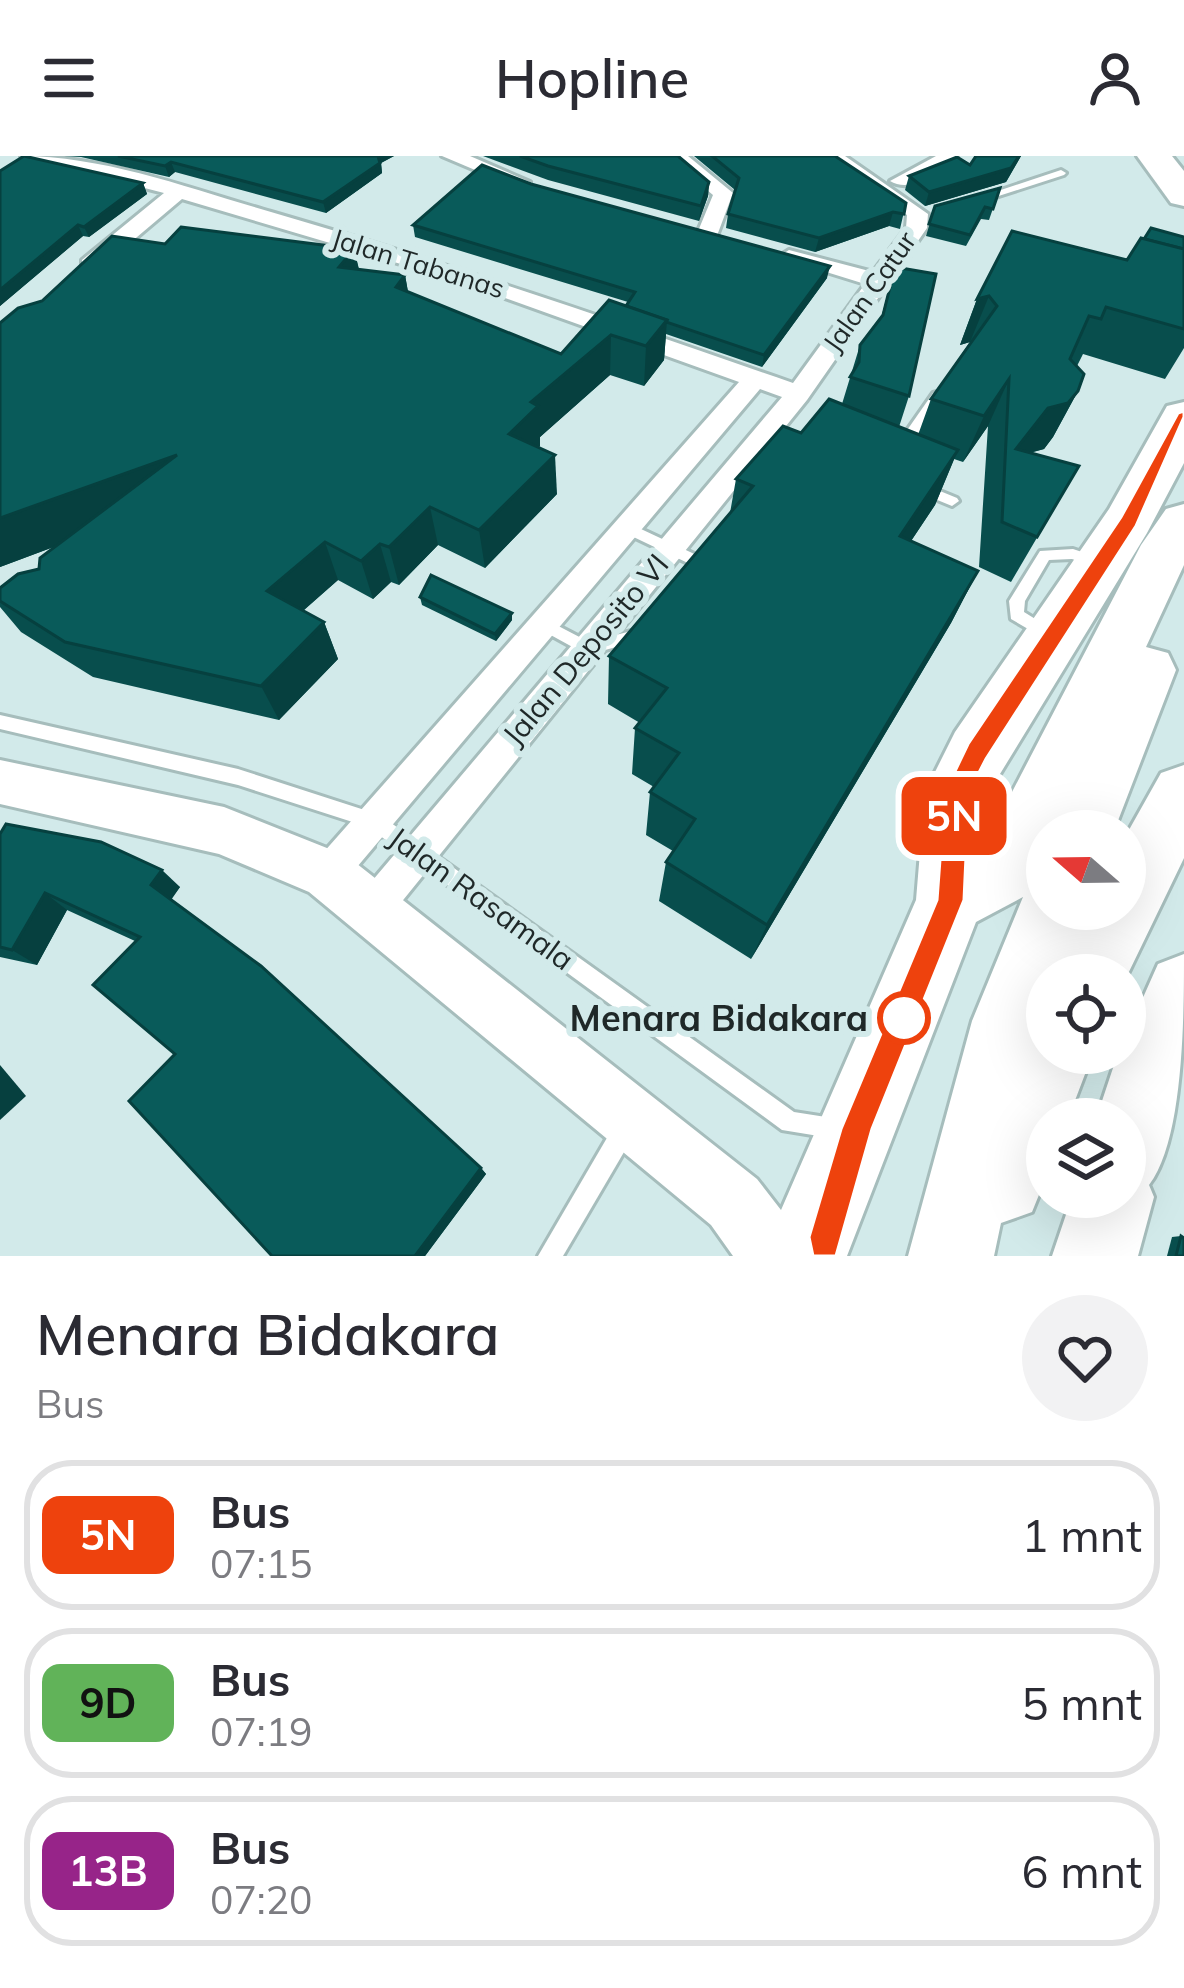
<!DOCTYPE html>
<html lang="id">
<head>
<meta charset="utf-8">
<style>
	:root { --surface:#fff; --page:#f2f2f3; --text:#2b2b33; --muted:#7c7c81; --line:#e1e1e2 }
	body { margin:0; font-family:Mulish,sans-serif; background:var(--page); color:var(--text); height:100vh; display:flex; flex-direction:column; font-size:45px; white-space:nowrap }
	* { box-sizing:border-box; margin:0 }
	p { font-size:39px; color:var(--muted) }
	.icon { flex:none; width:66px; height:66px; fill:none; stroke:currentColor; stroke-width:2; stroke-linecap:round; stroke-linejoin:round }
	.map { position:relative; height:1100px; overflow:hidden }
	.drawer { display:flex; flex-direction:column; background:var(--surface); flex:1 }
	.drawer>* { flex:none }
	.badge { padding:0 24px; border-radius:18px; font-size:42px; line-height:78px }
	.needle { width:78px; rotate:290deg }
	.fabs { position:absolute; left:1026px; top:654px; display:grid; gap:24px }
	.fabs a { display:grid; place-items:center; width:120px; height:120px; border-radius:50%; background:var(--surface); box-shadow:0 12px 48px #0002; font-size:60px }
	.map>.badge { position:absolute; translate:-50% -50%; box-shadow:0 0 0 6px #fff }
	.round { display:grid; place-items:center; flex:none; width:126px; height:126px; border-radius:63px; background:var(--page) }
	.overview { display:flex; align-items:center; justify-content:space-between; height:204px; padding:0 36px }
	h1 { font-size:57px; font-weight:600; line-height:90px }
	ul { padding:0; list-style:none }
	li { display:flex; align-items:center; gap:36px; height:150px; margin:0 24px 18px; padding:0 12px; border:6px solid var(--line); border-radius:48px }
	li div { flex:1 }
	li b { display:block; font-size:45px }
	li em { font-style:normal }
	li .badge { min-width:132px; font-weight:700; text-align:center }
	header { display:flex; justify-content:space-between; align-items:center; height:156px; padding:0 36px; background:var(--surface); font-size:54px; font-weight:600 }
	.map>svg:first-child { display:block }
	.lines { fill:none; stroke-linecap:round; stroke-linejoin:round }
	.lane-casing { stroke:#a6bdbc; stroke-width:6 }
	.street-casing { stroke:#a6bdbc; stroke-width:6 }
	.secondary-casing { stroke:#a6bdbc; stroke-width:6 }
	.highway-casing { stroke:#a6bdbc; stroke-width:6 }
	.lane { fill:#fff; fill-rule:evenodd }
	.street { fill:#fff; fill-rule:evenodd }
	.secondary { fill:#fff; fill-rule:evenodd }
	.highway { fill:#fff; fill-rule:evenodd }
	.wall { fill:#084e4d }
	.shaded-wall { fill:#06403f }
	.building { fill:#095b5a; stroke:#06403f; stroke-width:3 }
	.line { fill:#ee420d; stroke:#fff; stroke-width:3 }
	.stop-dot { fill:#fff; stroke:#ee420d; stroke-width:6 }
	.labels { text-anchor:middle; stroke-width:12; stroke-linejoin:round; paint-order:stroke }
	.far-street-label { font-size:27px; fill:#1f2828; stroke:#d2eaea }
	.street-label { font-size:30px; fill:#1f2828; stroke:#d2eaea }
	.near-stop-label { font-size:36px; font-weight:bold; fill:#1f2828; stroke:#d2eaea; text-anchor:end }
</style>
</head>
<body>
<header><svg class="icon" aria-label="menu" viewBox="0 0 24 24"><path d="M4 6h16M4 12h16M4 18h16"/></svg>Hopline<svg class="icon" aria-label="person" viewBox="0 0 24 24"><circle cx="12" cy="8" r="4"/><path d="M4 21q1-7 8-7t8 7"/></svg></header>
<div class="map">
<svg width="1184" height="1100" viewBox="0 0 1184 1100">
	<rect width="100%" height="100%" fill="#d2eaea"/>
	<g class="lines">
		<g class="lane-casing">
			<g id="lane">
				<polygon points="1061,14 1066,17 1064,19 980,46 971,44"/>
				<polygon points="937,236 943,240 906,296 896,296 896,290 933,237"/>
				<polygon points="918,326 957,342 959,345 952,350 913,334 913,328"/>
				<polygon points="626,366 705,403 707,407 702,424 692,424 690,420 692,409 621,375 619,371"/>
				<polygon points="1073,393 1103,403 1105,407 1098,412 1072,403 1049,404 1025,445 1024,456 1053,474 1055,478 1047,484 1011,463 1009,445 1040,395"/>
				<polygon points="543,462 589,486 639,473 647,479 645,483 587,499 538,472 535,468 538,464"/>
				<polygon points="0,559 238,613 380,659 794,956 845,964 848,972 845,980 837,983 782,974 368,671 238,629 0,573"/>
				<polygon points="626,960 634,963 637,971 634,979 563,1100 538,1100 618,963"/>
			</g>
		</g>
		<g class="street-casing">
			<g id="street">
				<path d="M21,0C105,0 191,33 271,56C447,107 620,167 793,227L865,128L778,101L789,94L873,116L906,72L907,59L822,0H845L928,58L927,72L807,244L387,764L374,769L361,764L355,751L361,738L782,241L760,233L341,730L328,735L315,730L309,718L315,706L739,226L458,125L182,43L98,114H82V104L164,37Z"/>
				<polygon points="442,0 470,0 530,26 513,30"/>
				<polygon points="666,0 688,0 733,37 715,85 707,86 696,80 713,39"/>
				<path d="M936,0H957C942,17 910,38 890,25Z"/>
			</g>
		</g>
		<g class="secondary-casing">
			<polygon id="secondary" points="0,604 224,651 347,700 757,1023 798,1076 808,1100 733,1100 711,1069 309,736 219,698 0,648"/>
		</g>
		<g class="highway-casing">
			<g id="highway">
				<polygon points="1137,0 1172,0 1184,15 1184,50 1171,47"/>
				<polygon points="1184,246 1184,307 1147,377 989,636 987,684 1141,389 1166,353 1184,348 1184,409 1146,491 1168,497 1176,514 1114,675 1047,675 1047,702 1035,726 1047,722 1047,753 1125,753 1125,681 1161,617 1184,609 1184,702 1125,824 1125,819 1047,819 1047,897 1093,897 1068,963 1047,963 1047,1019 1032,1056 1001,1067 994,1100 908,1100 972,865 1023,741 976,766 847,1100 761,1100 916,744 925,636 955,576 1109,353 1167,250"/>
				<path d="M1184,798C1184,858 1184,984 1149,1029L1154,1041L1138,1100H1052L1072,1041H1125V963H1096L1115,906L1119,897H1125V882L1158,808Z"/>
			</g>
		</g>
		<use href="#lane" class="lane"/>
		<use href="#street" class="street"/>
		<use href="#secondary" class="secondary"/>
		<use href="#highway" class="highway"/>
	</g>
	<g class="wall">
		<polygon points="64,0 394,0 381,7 382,17 326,57 175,16 169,21 81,1"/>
		<polygon points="483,0 678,0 709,26 708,40 699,65 548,24"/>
		<polygon points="694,0 835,0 906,47 900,73 889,70 815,96 726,72 728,58 735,34"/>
		<polygon points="976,0 1021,0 1006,26 925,50 905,34 909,20 970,9"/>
		<polygon points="0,15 143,27 147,38 89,81 83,80 0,150"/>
		<polygon points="531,28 827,122 762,211 666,178 664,204 644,230 610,219 540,281 540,290 538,292 557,338 485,412 438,389 399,429 391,426 373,443 338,424 303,455 324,466 338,503 279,564 93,521 21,476 0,451 0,432 39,413 56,390 0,411 0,167 42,145 165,88 354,93 359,113 405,119 408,136 561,198 626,150 628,146 415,81 413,69"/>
		<polygon points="1000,32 989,64 981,63 966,90 926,80 935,50"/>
		<polygon points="1184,81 1184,192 1165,223 1083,198 1077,210 1078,235 1053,281 1044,293 1030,297 1079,310 1011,426 979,411 988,270 963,306 954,303 935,349 911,385 978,415 951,467 751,803 659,745 666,706 673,695 646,679 650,636 654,631 632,618 635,572 640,567 608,548 609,500 730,357 736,323 842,248 860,189 881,162 895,111 909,240 899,271 918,279 931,243 970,186 960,189 977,143 1127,104"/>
		<polygon points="420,441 512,464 496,485 422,449"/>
		<polygon points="0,678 180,731 170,744 481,1012 486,1018 425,1100 272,1100 175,898 135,785 67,754 37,809 0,801"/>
		<polygon points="1181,1080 1184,1100 1167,1100 1172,1081"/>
	</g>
	<g class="shaded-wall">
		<polygon points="377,0 394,0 381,7 382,17 326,57 323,46"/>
		<polygon points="1019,0 1021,0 1006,26 925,50 929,36"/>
		<polygon points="171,6 175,16 169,21 165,10"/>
		<polygon points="709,26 708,40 699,65 701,50"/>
		<polygon points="143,27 147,38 89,81 84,71"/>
		<polygon points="893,56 889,70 815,96 819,82"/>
		<polygon points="78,69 83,80 0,150 0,134"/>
		<polygon points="354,93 363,132 339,111"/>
		<polygon points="830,110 827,122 762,211 764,199"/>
		<polygon points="405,119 412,158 396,131"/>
		<polygon points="989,140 970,186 960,189 977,143"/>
		<polygon points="667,164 664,204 644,230 646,190"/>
		<polygon points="611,179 610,219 540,281 540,290 512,317 509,278 531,246"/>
		<polygon points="1009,223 988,270 963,306 984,260"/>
		<polygon points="1078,235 1053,281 1044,293 1024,298 1016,293 1048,252"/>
		<polygon points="958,294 935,349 879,433 900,380"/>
		<polygon points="177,299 196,338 0,411 0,362"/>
		<polygon points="555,299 557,338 485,412 479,374"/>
		<polygon points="430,351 438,389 399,429 389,391"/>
		<polygon points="325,386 338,424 283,472 267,435"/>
		<polygon points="380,388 391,426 373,443 361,405"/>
		<polygon points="978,415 951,467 751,803 767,769"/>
		<polygon points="512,457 512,464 496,485 495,478"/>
		<polygon points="324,466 338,503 279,564 261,530"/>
		<polygon points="162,714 180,731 169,747 151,729"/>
		<polygon points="45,737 67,754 37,809 12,794"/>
		<polygon points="0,909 26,940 0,964"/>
		<polygon points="481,1012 486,1018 425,1100 415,1100"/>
	</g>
	<g class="building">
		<polygon points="24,0 143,27 84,71 78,69 0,134 0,15"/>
		<polygon points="118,0 378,0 380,7 323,46 171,6 165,10"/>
		<polygon points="520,0 678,0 709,26 701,50 548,10"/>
		<polygon points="712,0 835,0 906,47 904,58 893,56 819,82 728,58 739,22"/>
		<polygon points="976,0 1019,0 1011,12 929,36 909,20 957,1 970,9"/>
		<polygon points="482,9 531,28 830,110 764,199 666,166 667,164 626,150 635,136 413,69"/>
		<polygon points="1000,32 993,53 985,51 970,79 929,68 935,50"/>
		<polygon points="181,71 354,93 339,111 405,119 396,131 561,198 609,144 667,164 646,190 611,179 531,246 538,250 509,278 555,299 479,374 430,351 389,391 380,388 361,405 325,386 267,435 324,466 261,530 65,486 0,445 0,432 18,418 39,413 40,402 177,299 0,362 0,167 18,152 42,145 112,80 165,88"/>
		<polygon points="1151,72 1184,81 1184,93 1144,83"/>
		<polygon points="1012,75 1127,104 1141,82 1184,93 1184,173 1106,151 1101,163 1089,160 1070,203 1084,218 1078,235 1068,247 1048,252 1016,293 1079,310 1037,381 1002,366 1009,223 984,260 931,243 997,150 989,140 977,143"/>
		<polygon points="895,111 936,118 909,240 850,221 859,206 860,189 883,159"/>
		<polygon points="829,243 958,294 900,380 978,415 767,769 666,706 695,663 650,636 679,597 635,572 667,532 609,500 753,330 736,323 783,270 801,277"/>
		<polygon points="431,419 512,457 495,478 420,441"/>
		<polygon points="6,668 101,686 162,714 151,729 261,810 481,1012 415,1100 272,1100 129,945 175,898 93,829 140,781 45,737 12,794 0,791 0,678"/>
		<polygon points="1181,1080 1184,1082 1184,1100 1176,1100"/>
	</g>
	<polygon class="line" points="1184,255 1184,261 1136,370 986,603 969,636 964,744 872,973 836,1100 813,1100 809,1081 841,973 937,744 945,636 968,588 1121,361 1178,257"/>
	<circle class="stop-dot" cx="904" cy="862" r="24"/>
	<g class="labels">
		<g class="far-street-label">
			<text transform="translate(418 108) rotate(17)" y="9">Jalan Tabanas</text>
			<text transform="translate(870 136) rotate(-55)" y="9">Jalan Catur</text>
		</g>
		<g class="street-label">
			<text transform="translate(586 494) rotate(-50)" y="10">Jalan Deposito VI</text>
			<text transform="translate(481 743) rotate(36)" y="10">Jalan Rasamala</text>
		</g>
		<g class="near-stop-label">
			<text x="868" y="875">Menara Bidakara</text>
		</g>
	</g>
</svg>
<div class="fabs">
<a><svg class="needle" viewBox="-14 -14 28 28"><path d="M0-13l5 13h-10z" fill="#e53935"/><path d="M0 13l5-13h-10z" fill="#7c7c81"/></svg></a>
<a><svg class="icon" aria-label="locate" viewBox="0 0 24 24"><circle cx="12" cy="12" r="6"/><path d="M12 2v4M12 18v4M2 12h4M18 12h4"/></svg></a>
<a><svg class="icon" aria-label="layers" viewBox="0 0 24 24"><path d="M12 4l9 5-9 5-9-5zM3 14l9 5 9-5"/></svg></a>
</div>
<b class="badge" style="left:954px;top:660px;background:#ee420d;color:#fff">5N</b>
</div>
<section class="drawer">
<div class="overview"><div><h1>Menara Bidakara</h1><p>Bus</p></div><a class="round"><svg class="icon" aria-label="heart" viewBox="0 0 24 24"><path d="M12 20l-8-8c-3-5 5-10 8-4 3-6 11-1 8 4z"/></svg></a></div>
<ul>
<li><span class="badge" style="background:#ee420d;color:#fff">5N</span><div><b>Bus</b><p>07:15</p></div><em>1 mnt</em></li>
<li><span class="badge" style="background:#61b359;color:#111">9D</span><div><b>Bus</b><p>07:19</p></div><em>5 mnt</em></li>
<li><span class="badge" style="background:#972489;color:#fff">13B</span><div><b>Bus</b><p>07:20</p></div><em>6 mnt</em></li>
</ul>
</section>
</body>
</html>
